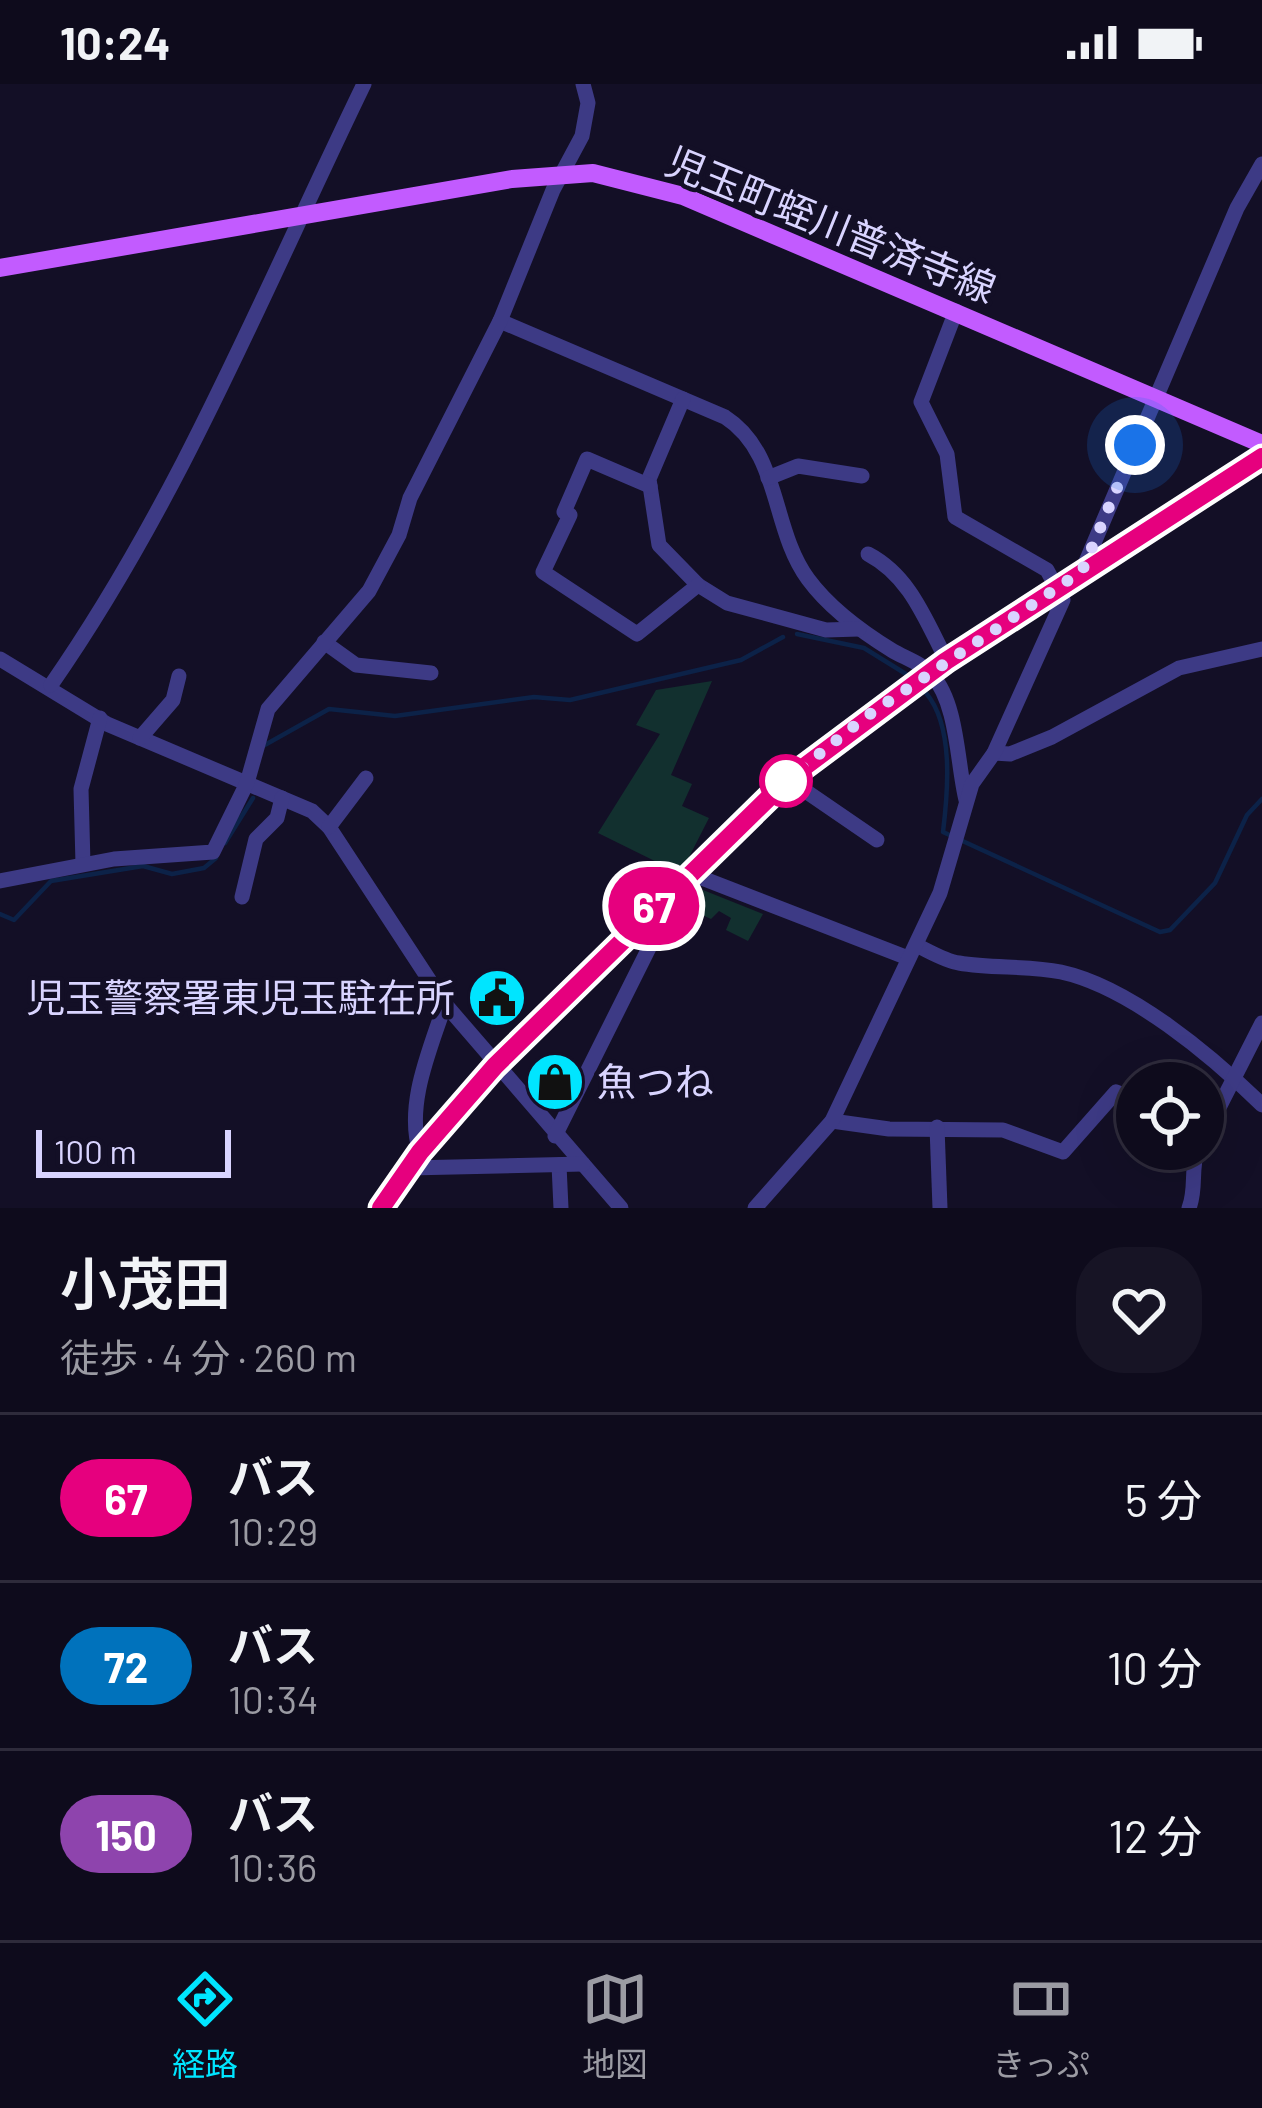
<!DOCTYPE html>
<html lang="ja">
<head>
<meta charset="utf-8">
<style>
	:root { --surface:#0e0b1c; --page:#171425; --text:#f1f3f6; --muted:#9b9ba3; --line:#2e2b3b; --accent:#00e5ff }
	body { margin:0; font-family:Barlow,"Noto Sans JP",sans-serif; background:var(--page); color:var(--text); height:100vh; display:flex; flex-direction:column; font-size:45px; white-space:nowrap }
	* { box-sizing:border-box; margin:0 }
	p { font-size:39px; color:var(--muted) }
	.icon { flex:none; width:66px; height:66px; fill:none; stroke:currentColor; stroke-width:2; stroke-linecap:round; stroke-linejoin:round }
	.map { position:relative; height:1124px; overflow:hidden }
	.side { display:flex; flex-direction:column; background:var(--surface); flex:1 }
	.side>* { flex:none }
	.badge { padding:0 24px; border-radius:39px; font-size:42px; line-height:78px }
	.tools { position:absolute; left:1116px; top:978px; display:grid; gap:24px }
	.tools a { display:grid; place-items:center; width:108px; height:108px; border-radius:50%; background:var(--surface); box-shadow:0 12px 48px #0002,0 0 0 3px var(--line); font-size:60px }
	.scale { position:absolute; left:36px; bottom:30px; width:195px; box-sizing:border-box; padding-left:12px; border:6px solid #d9d4ff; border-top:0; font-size:33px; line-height:42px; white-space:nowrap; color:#d9d4ff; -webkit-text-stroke:9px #130f26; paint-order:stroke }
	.you { position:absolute; width:60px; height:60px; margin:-30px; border:9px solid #fff; border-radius:50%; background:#1a73e8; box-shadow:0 0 0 18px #1a73e833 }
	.map>.badge { position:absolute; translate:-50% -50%; box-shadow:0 0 0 6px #fff }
	.round { display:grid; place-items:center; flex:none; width:126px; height:126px; border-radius:48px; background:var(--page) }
	.overview { display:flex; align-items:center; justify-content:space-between; height:204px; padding:0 60px }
	h1 { font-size:57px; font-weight:600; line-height:90px }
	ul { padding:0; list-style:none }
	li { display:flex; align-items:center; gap:36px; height:168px; padding:0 60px; border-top:3px solid var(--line) }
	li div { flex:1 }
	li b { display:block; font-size:45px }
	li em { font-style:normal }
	li .badge { min-width:132px; font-weight:700; text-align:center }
	.status { display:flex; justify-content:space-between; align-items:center; height:84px; padding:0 60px; background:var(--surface); direction:ltr }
	.status svg { height:33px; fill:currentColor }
	.dock { display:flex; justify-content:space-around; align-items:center; height:168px; border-top:3px solid var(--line); background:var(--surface); font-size:33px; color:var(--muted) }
	.dock a { display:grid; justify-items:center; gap:6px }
	.dock .active { color:var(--accent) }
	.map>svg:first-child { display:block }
	.green { fill:#12302f }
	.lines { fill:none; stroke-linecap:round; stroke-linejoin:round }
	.stream { stroke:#0c2248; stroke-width:4.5 }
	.minor { stroke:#3d3a85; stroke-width:15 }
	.major { stroke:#c25bff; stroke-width:18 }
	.line-casing { stroke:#fff; stroke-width:27 }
	.line { stroke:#e6007e; stroke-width:18 }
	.walk { stroke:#d9d4ff; stroke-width:12; stroke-dasharray:0 21.6 }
	.stop-dot { fill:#fff; stroke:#e6007e; stroke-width:6 }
	.labels { text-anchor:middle; stroke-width:9; stroke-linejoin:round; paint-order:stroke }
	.street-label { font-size:39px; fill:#d9d4ff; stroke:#130f26 }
	.poi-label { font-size:39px; fill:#d9d4ff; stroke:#130f26; text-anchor:end }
</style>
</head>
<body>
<div class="status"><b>10:24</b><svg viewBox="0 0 49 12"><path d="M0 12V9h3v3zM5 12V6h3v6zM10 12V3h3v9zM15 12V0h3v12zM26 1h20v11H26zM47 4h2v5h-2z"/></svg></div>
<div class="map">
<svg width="1262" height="1124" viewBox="0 0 1262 1124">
	<rect width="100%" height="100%" fill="#130f26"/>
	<g class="green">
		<polygon points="712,597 671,691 692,700 682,722 709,734 688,775 675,787 598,749 660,650 636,641 656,606"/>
		<polygon points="698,804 763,830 748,857 726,846 731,834 719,827 711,835 702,831 684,856 662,845"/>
	</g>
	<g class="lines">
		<g class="stream">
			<polyline points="797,550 864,564 906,590"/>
			<path d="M926,609C954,642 948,707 943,748L1160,848L1170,846L1215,799L1247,731L1262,715"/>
			<polyline points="263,662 329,625 395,632 534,613 570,616 741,576 783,553"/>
			<polyline points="225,759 253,714"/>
			<polyline points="0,830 14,836 51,797 143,782 172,790 204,784 216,774"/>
		</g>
		<g class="minor">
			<path d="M500,237L725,333C781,369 771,445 808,495C830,525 862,548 893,567C905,574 923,580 932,591C958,620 957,680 966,716"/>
			<polyline points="683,315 649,395 659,461 698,501 727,519 826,546 859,545"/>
			<polyline points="768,394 798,382 862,392"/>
			<polyline points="650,402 587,375 564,428 570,431 543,488 637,550 698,501"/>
			<path d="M868,470C910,492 925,535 947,577"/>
			<polyline points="1082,487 1237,124 1262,80"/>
			<polyline points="324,558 356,581 431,589"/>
			<polyline points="0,575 107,640 312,727 329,743 445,920 621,1124"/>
			<path d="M51,601C181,414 265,204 364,0"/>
			<polyline points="140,654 173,616 179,592"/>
			<polyline points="994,669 1010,670 1052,653 1179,584 1262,565"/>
			<polyline points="788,695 877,756"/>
			<polyline points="329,743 366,694"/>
			<polyline points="83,780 81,705 100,634"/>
			<polyline points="689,789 908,874"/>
			<polyline points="0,797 114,775 213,768 247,699 268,625 369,507 399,451 410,414 500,237 553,106 582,52 588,19 583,0"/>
			<polyline points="242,813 256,755 277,734 282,714"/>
			<path d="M916,861C929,867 945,877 959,879C992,885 1027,881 1061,888C1130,903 1212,972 1262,1021"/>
			<polyline points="832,1037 889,1045 1003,1046 1063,1068 1116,1008 1137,1017"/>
			<polyline points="937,1043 940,1124"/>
			<polyline points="555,1052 656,850 669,811"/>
			<polyline points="1203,1055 1262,939"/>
			<path d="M420,1068C405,1021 430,966 445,920"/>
			<polyline points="559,1081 561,1124"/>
			<polyline points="409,1084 583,1080"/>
			<polyline points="755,1124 832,1037 940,809 972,700 994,669 1063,516 1047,486 955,433 947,370 921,318 956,227"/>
			<path d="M1189,1124C1197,1104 1190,1084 1198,1065"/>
		</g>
		<g class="major">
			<polyline points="0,184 512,95 593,89 683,112 1262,360"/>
			<polyline points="381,1124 420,1068 495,982 788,695 947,577 1262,373"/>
		</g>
	</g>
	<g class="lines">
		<g class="line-casing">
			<polyline id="line" points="381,1124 420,1068 495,982 788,695 946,577 1262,373"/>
		</g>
		<use href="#line" class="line"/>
		<polyline class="walk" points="786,697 864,634 1082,487 1135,361"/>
	</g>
	<defs>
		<g id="civic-disc" transform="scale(3)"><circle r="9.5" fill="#00e5ff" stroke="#130f26"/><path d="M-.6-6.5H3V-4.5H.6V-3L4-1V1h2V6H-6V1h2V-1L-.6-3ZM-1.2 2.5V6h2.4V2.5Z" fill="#111"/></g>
		<g id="shop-disc" transform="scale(3)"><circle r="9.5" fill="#00e5ff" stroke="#130f26"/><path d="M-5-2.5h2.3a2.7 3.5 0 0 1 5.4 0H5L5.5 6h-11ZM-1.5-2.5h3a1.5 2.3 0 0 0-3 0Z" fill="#111"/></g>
	</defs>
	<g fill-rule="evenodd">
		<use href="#civic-disc" x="497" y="914"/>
		<use href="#shop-disc" x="555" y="998"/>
	</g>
	<circle class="stop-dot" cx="786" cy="697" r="24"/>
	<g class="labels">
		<g class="street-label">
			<text transform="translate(831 141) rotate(22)" y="14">児玉町蛭川普済寺線</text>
		</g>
		<g class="poi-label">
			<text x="455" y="928">児玉警察署東児玉駐在所</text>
			<text x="597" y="1012" text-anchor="start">魚つね</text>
		</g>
	</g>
</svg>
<div class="tools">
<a><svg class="icon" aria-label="locate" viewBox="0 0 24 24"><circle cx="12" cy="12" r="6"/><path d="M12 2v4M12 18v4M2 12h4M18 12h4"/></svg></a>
</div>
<div class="scale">100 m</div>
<div class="you" style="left:1135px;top:361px"></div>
<b class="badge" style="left:654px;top:822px;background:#e6007e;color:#fff">67</b>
</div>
<section class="side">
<div class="overview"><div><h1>小茂田</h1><p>徒歩 · 4 分 · 260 m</p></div><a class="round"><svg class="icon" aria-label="heart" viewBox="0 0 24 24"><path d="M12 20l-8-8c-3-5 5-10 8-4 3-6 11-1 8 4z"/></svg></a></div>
<ul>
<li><span class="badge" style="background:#e6007e;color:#fff">67</span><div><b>バス</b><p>10:29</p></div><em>5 分</em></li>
<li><span class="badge" style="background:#0072bc;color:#fff">72</span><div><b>バス</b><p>10:34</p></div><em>10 分</em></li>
<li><span class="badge" style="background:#8e44ad;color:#fff">150</span><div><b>バス</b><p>10:36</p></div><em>12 分</em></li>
</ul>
</section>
<nav class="dock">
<a class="active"><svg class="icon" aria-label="directions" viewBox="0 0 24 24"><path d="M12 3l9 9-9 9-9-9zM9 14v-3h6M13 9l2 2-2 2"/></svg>経路</a>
<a><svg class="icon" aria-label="map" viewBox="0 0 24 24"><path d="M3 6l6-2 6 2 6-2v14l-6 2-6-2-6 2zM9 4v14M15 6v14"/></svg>地図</a>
<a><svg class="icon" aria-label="tickets" viewBox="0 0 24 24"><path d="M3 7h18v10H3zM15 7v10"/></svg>きっぷ</a>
</nav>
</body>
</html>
